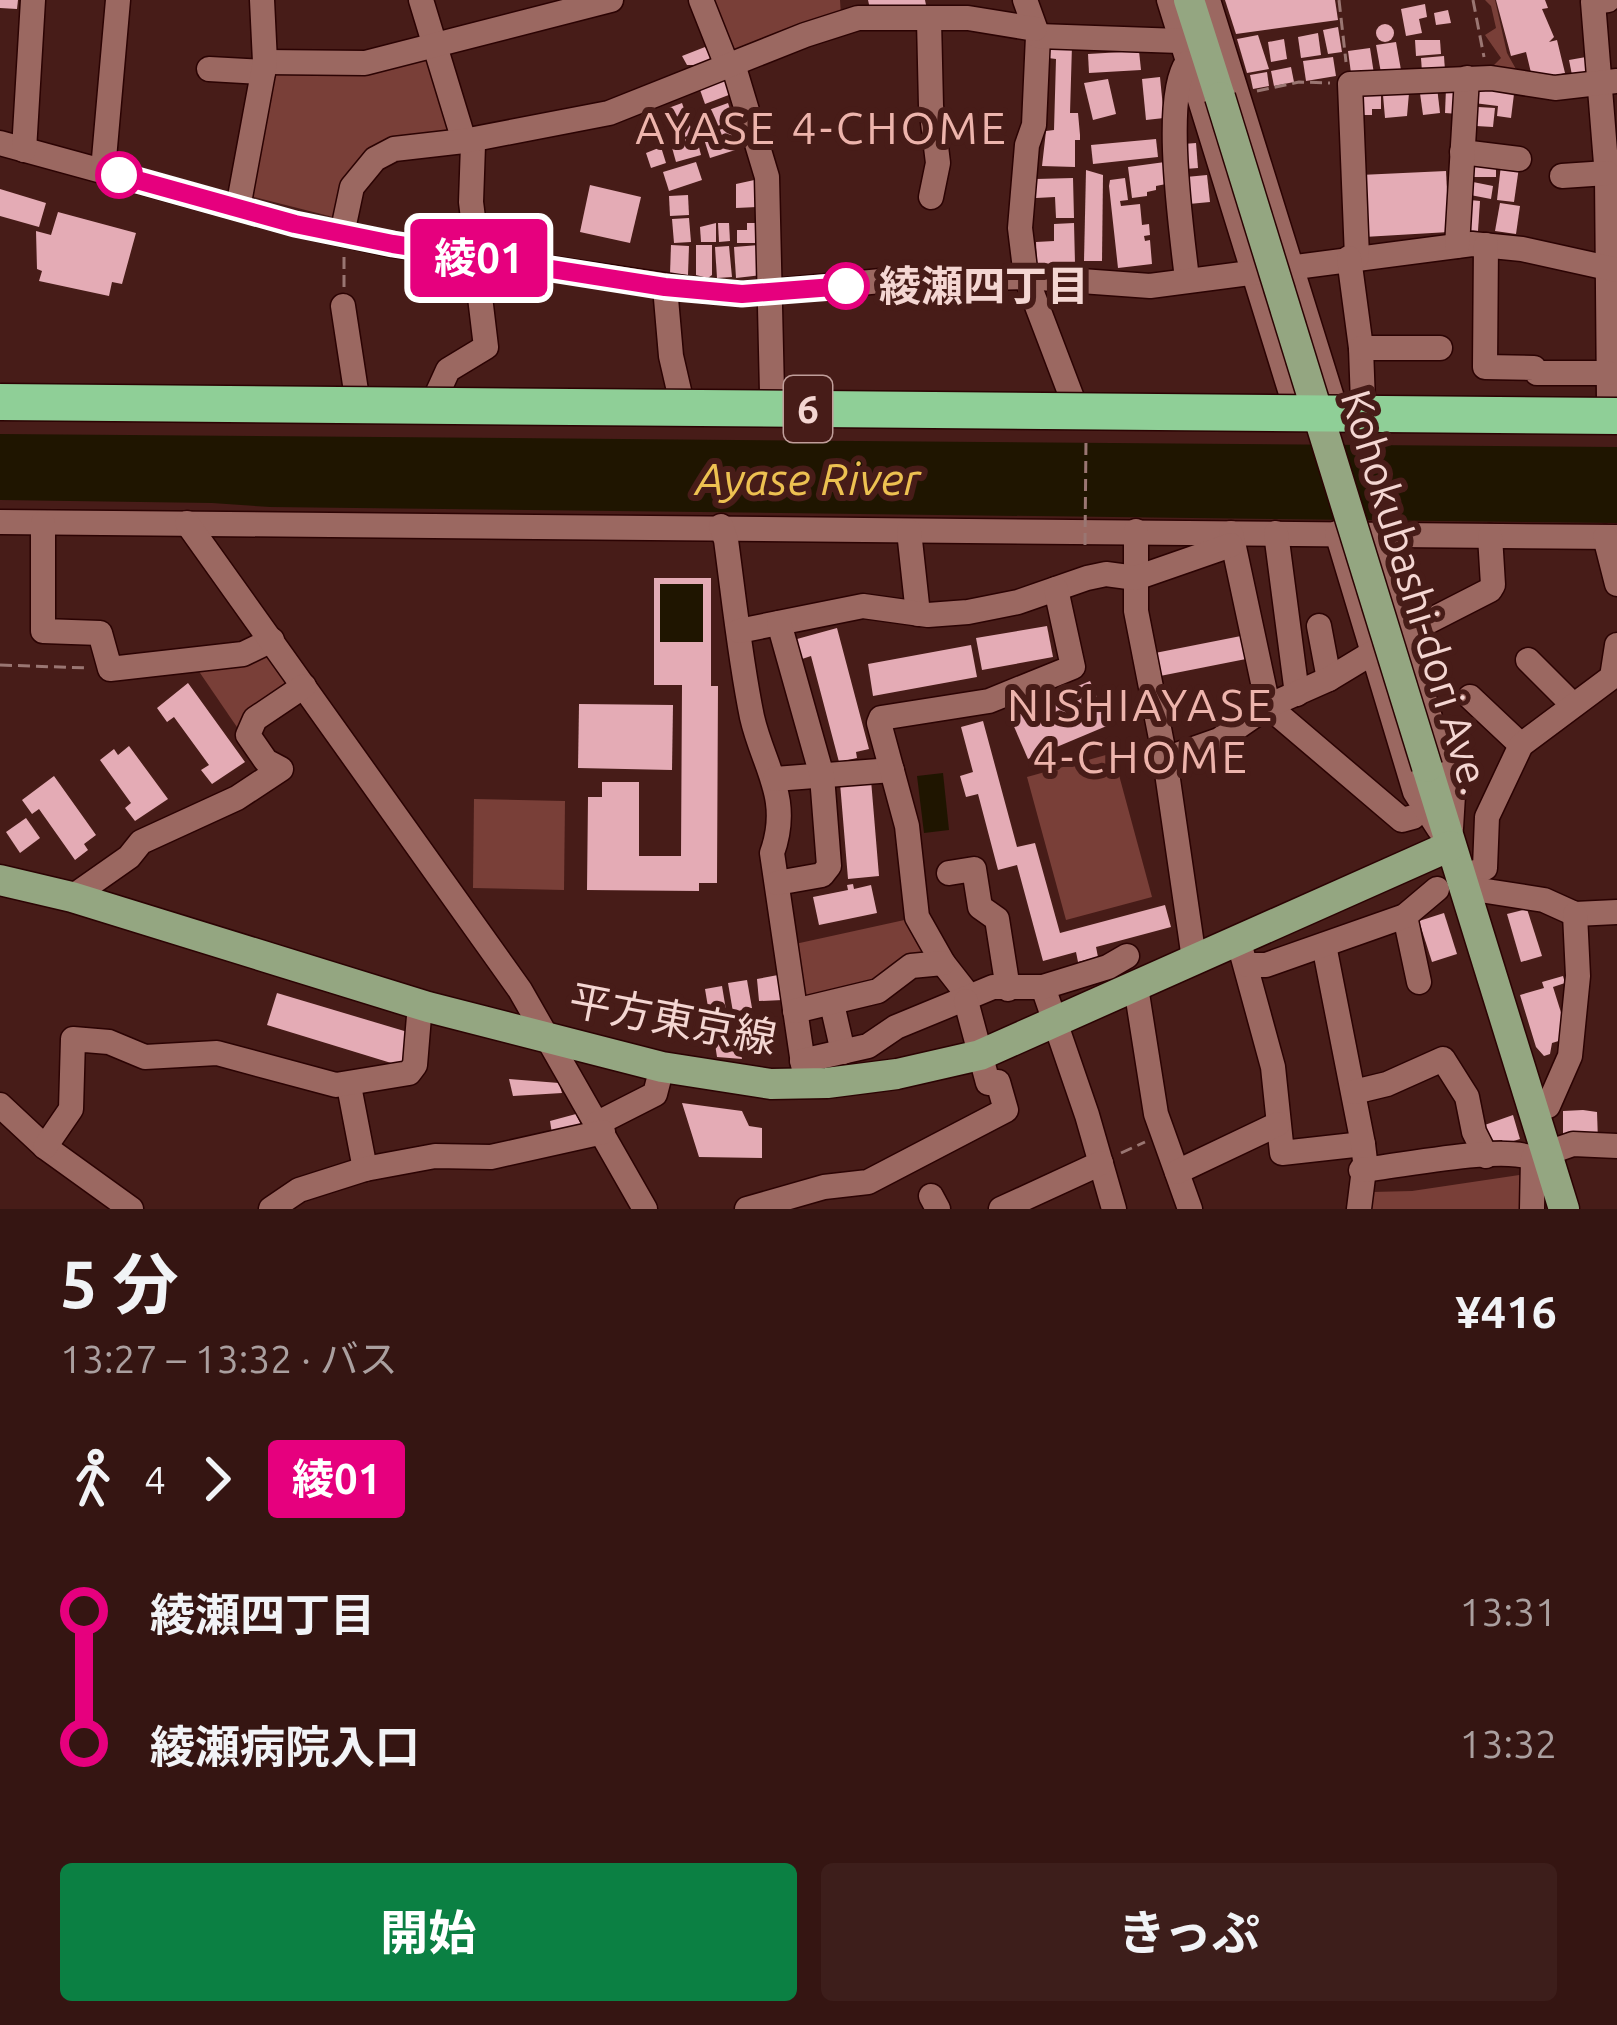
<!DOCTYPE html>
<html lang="ja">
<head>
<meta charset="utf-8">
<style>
	:root { --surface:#351512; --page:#3d1e1b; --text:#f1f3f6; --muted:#aa9f9f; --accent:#0b8043 }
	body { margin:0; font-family:Ubuntu,"Noto Sans JP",sans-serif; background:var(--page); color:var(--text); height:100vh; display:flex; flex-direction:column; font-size:45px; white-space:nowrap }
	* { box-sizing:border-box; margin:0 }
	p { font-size:39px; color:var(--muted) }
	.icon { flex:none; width:66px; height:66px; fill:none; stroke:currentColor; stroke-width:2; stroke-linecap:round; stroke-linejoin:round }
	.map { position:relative; height:1209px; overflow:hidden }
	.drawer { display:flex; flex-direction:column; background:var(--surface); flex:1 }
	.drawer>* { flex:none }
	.badge { padding:0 24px; border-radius:9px; font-size:42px; line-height:78px }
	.map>.badge { position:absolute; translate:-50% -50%; box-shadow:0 0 0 6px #fff }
	.legs { display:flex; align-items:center; gap:18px; height:132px; padding:0 60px; font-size:39px }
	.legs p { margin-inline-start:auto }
	.summary { display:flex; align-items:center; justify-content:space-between; height:204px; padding:0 60px }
	h1 { font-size:66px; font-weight:700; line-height:90px }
	.cta { display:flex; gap:24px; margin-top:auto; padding:24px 60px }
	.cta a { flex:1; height:138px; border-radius:12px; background:var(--accent); color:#fff; font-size:48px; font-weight:700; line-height:138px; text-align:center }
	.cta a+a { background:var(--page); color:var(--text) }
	ul { padding:0 60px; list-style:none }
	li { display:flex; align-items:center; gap:42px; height:132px; font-size:45px }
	li i { display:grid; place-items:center; width:18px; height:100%; margin:0 15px; background:currentColor }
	li i::after { content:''; width:30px; height:30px; margin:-15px; border:9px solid; border-radius:50%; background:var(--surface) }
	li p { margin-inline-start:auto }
	li:first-child i { background:linear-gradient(#0000 50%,currentColor 0) }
	li:last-child i { background:linear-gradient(currentColor 50%,#0000 0) }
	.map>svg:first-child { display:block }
	.green { fill:#793f38 }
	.water { fill:#1f1500 }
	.building { fill:#e4abb5; fill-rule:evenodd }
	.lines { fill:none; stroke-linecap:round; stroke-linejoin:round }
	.minor-casing { stroke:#2b0303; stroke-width:27 }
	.major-casing { stroke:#2b0303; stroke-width:33 }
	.path { stroke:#9a7672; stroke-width:3; stroke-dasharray:12 6; stroke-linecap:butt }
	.minor { stroke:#9b6861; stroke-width:24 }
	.major { stroke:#94a681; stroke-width:30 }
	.major-bridge-casing { stroke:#2b0303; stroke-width:33; stroke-linecap:butt }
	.highway-bridge-casing { stroke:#2b0303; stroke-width:39; stroke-linecap:butt }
	.path-bridge { stroke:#9a7672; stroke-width:3; stroke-dasharray:12 6; stroke-linecap:butt }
	.major-bridge { stroke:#94a681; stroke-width:30 }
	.highway-bridge { stroke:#8fcf97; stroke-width:36 }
	.line-1-casing { stroke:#fff; stroke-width:27 }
	.line-1 { stroke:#e6007e; stroke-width:18 }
	.stop-1-dot { fill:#fff; stroke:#e6007e; stroke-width:6 }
	.labels { text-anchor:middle; stroke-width:12; stroke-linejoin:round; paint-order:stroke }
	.shield { fill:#471c18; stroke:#c09e9a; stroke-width:3 }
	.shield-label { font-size:39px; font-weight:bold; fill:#f4d6d2 }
	.stop-label { font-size:42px; font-weight:bold; fill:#f4d6d2; stroke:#471c18; text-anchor:start }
	.street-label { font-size:42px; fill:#f4d6d2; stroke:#471c18 }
	.neighbourhood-label { font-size:45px; letter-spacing:3px; fill:#edb4ac; stroke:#471c18 }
	.water-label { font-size:45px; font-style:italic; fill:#edc151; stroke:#471c18 }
</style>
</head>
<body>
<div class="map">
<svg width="1617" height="1209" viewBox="0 0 1617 1209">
	<rect width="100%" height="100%" fill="#471c18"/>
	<g class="green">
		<polygon points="713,0 840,0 841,15 734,51"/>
		<polygon points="1485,0 1495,0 1507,53 1517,71 1474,72 1475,66 1491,68 1501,58 1485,35 1496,28 1491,6"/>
		<polygon points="428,57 453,130 399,139 333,217 254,197 251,191 272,75 277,70"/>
		<polygon points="267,655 289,687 241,733 198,670"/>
		<polygon points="1113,753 1152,897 1066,920 1027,777"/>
		<polygon points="474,799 565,801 564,890 473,888"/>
		<polygon points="909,919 928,953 874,984 805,997 795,944"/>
		<polygon points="1526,1174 1526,1209 1369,1209 1372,1192 1412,1191"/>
	</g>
	<g class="water">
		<polygon points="0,434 1617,447 1617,523 270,507 212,503 0,500"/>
		<rect x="660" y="584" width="43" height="58"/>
		<polygon points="943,773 949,830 924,833 917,776"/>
	</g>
	<g class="building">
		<polygon points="0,0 18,0 17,9 0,8"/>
		<polygon points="868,0 925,0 926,5 870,9"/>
		<polygon points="1225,0 1335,0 1338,20 1236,34"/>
		<polygon points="1496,0 1545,0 1548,8 1542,9 1554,37 1549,42 1557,40 1565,73 1533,81 1526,52 1511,56"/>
		<polygon points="1425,4 1427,17 1419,19 1422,33 1406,36 1401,9"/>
		<polygon points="1448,10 1451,23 1436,25 1434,13"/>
		<circle cx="1385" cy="33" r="9"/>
		<polygon points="1338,27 1342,52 1328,54 1323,30"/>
		<polygon points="1318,33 1321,55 1301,58 1298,37"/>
		<polygon points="1258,35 1269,69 1247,73 1237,39"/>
		<polygon points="1284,39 1287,59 1271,62 1268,42"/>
		<polygon points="1415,40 1440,40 1441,54 1416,56"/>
		<polygon points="1396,42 1401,70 1381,73 1376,45"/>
		<polygon points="1072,45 1070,113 1078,113 1080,135 1080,140 1075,140 1075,167 1042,166 1046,131 1054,130 1056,59 1048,58 1049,46"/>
		<polygon points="705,47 715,64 698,72 694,65 687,65 682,56"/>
		<polygon points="1370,48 1374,74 1351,73 1348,51"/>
		<polygon points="1139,51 1141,70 1089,73 1088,54"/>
		<polygon points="1444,56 1445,71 1422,72 1421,58"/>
		<polygon points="1333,57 1336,76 1306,81 1303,61"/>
		<polygon points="1586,57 1590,77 1573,80 1569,60"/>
		<polygon points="1291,67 1294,82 1274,86 1271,71"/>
		<polygon points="1267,72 1269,86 1253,89 1250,75"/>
		<polygon points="726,77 734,93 705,104 699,87"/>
		<polygon points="1160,77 1164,118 1146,120 1142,79"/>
		<polygon points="1108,79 1116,114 1093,120 1084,83"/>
		<polygon points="1419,86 1437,87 1440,113 1423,115"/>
		<polygon points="1446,88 1460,89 1459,114 1445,113"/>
		<polygon points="1476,88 1499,88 1498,92 1514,94 1511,118 1497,116 1498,106 1474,103"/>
		<polygon points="1396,89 1397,94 1409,93 1407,116 1385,118 1383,95"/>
		<polygon points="1358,91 1381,91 1381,109 1372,109 1372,115 1358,115"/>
		<polygon points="682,103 693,134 673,141 663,110"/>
		<polygon points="728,103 730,109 738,106 742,117 712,128 706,111"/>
		<polygon points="1478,107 1495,108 1493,127 1476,126"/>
		<polygon points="738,123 744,125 751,145 710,158 703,136"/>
		<polygon points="696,136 701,155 676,162 671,144"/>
		<polygon points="1156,139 1158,157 1093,164 1091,145"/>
		<polygon points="1196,143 1198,168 1185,169 1183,144"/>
		<polygon points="661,147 666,163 651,168 646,153"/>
		<polygon points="696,162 702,180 669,191 663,172"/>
		<polygon points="1165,162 1166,184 1156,186 1156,190 1147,192 1147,196 1132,198 1128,167"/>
		<polygon points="1468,163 1496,164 1496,177 1468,177"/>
		<polygon points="1501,165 1519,167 1514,202 1497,200"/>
		<polygon points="1086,170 1103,175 1102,261 1084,261"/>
		<polygon points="1446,171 1449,232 1364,237 1360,175"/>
		<polygon points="1207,175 1210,202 1189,204 1186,177"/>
		<polygon points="1073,178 1074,218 1056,218 1055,197 1036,198 1036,179"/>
		<polygon points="1125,178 1128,200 1120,201 1121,206 1140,204 1142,225 1149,224 1150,235 1144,236 1145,241 1150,240 1152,264 1118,268 1109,186 1110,180"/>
		<polygon points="759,179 757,207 736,208 736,184"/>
		<polygon points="1468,181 1493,186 1491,199 1465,194"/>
		<polygon points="590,185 641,197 630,243 580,232"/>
		<polygon points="0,189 46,203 39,227 0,216"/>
		<polygon points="688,195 689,215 670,216 669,196"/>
		<polygon points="1470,200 1480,201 1478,231 1464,230"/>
		<polygon points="1500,203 1520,206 1516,234 1495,231"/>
		<polygon points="58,212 136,233 122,284 112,282 109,296 39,281 42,271 37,269 36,231 51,235"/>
		<polygon points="689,218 691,242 674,243 672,219"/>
		<polygon points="716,223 716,242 701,242 700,227"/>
		<polygon points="718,223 729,223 730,241 719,242"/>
		<polygon points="747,223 755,223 757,238 755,243 737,243 737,230 747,230"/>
		<polygon points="1074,223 1075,263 1037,264 1036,242 1054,241 1054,224"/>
		<polygon points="671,245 689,246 688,275 670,274"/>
		<polygon points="696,245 712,245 712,275 708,278 696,275"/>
		<polygon points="759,245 762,275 736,278 734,247"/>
		<polygon points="729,246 732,277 717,278 715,247"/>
		<path d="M654,578H711V686H718L717,883H699V891L587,890L588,797H602V782H639V856H681L682,685H654ZM660,584H703V642H660Z"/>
		<polygon points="1047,626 1053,657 982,670 976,638"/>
		<polygon points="837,628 869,749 856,752 857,758 839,762 811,656 802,659 797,639"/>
		<polygon points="1241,636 1246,659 1160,676 1155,653"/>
		<polygon points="971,645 977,677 873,696 868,664"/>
		<polygon points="1090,681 1109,725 1028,759 1009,715"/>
		<polygon points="188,683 245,762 212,784 201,770 209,765 174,717 167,722 157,708"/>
		<polygon points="579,704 673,705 672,770 578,768"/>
		<polygon points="983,721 1017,847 1035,843 1060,933 1165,905 1171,927 1096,947 1098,957 1078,962 1076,952 1043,961 1017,865 998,870 978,794 966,797 960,776 973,772 961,727"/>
		<polygon points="129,746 168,799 135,821 125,808 131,803 100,760 114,749 118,755"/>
		<polygon points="54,776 96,835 84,844 88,850 75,860 39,809 32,814 22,800"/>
		<polygon points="871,780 879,876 848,879 840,783"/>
		<polygon points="26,818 40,838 20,853 6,832"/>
		<polygon points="853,884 854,889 871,885 877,913 819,925 813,897 848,890 847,885"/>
		<polygon points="1527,909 1542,956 1521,962 1507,914"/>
		<polygon points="1444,913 1457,954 1432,962 1419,921"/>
		<polygon points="778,975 783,1000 759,1001 757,979"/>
		<polygon points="1563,976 1565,983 1553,987 1564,1022 1562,1040 1552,1043 1550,1054 1544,1056 1536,1047 1520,995 1544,988 1542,982"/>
		<polygon points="747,980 752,1008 733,1012 728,983"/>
		<polygon points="722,986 726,1010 709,1013 705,989"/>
		<polygon points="277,993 411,1033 401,1066 267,1025"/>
		<polygon points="732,1016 735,1036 714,1039 711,1019"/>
		<polygon points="739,1041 742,1059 717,1057 715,1044"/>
		<polygon points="509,1079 559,1083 562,1093 513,1096"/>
		<polygon points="682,1103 742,1111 749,1126 762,1128 762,1158 699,1157"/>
		<polygon points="1583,1110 1597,1112 1598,1141 1563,1143 1563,1111"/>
		<polygon points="576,1114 585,1133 553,1140 550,1121"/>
		<polygon points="1513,1115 1520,1139 1504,1144 1502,1140 1487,1141 1479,1127"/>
	</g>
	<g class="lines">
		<g class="minor-casing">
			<g id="minor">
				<polyline points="421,0 464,141 473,145 471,202 478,258"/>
				<polyline points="701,0 724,58 736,74 767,177 772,393"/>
				<polyline points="1025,0 1038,36 1034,125 1027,145 1020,228 1026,277 1072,398"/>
				<polyline points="1169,0 1294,403"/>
				<polyline points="1208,0 1334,404"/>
				<polyline points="1608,0 1593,2 1607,176 1609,402"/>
				<polyline points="929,20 931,106 938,163 931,197"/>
				<polyline points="1038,36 1180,41"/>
				<polyline points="265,62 365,63 611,0"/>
				<path d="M1187,63C1162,97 1182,233 1187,279"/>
				<polyline points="209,69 263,72"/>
				<polyline points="0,143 295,224 393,245 705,291 742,294 892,280 1026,277 1150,286 1472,244 1522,249 1617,270"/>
				<polyline points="24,150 33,0"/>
				<polyline points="1462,152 1519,159"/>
				<polyline points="103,170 118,0"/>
				<polyline points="1562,176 1607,173"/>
				<polyline points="238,208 265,62 262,0"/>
				<polyline points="342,234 352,187 375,159 394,149 464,141 609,113 805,35 858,18 968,18 1035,29"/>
				<polyline points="1486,245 1485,367 1534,368 1537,373 1608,373"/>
				<polyline points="1457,246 1467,78"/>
				<polyline points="1357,257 1350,84 1491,78 1555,88 1617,81"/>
				<polyline points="1349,258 1361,348 1363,403"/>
				<polyline points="665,287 671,356 680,395"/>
				<polyline points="343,306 356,391"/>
				<polyline points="1361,348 1440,348"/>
				<polyline points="438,392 448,370 486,347 480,297 484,259"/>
				<polyline points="0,522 1617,537"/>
				<polyline points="43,523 43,631 100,633 110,669 243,654 272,640"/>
				<polyline points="187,523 520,990 645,1209"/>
				<path d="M721,526L726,540C734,599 740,659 752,717C763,766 792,798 772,853L806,1084"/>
				<polyline points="909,531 918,614"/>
				<polyline points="1136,531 1136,611 1165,759 1194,959"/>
				<polyline points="1231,533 1268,706 1402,820 1413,817"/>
				<polyline points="1276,533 1297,694"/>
				<polyline points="1337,533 1415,792 1439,829"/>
				<polyline points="1376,536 1453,795 1451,828"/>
				<polyline points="1605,537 1617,584"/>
				<polyline points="1319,626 1329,679"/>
				<polyline points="739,631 863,606 928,615 968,612 1018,602 1087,578 1106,574 1136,578 1231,545"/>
				<polyline points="1404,634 1490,590 1493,585 1490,536"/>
				<polyline points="1528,660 1573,705"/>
				<polyline points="1470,697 1521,745"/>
				<polyline points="1165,759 1219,740 1268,706 1329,679 1372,653"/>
				<polyline points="775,779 892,770"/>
				<polyline points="949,873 974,869 980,907 997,919 1008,989"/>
				<polyline points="1460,879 1485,868 1487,817 1521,745 1612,677 1617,645"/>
				<polyline points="777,883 822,875 829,866 822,776 779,623"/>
				<polyline points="1480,890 1544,900 1575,914 1617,912"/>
				<polyline points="72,897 129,857 141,842 237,798 281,769 266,761 248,735 255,719 304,686"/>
				<polyline points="1405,916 1419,982"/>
				<polyline points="1238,939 1273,1067 1282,1153 1363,1144"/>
				<polyline points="1324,945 1363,1144 1365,1161 1359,1209"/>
				<polyline points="1247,965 1266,965 1405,916 1437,889"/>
				<polyline points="1043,987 1087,1115 1114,1209"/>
				<polyline points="1136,987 1156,1114 1190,1209"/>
				<polyline points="968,995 943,963 917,917 907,826 879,723 881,718 989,701 1073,667 1056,589"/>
				<polyline points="832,1004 843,1052"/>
				<polyline points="795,1011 878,991 911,966 943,963"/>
				<polyline points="802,1061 868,1046 896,1027 993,987 1043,987 1108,967 1127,956"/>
				<polyline points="349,1086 365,1169"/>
				<polyline points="1354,1092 1387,1084 1443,1059 1467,1097 1474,1132 1486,1156"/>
				<polyline points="0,1105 45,1147 131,1209"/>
				<polyline points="1534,1111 1548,1106 1570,1056 1578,976 1575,914"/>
				<polyline points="598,1123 655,1094 662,1067"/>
				<polyline points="45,1147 71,1109 73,1039 109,1042 145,1057 217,1053 336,1085 409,1073 415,1065 420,1004"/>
				<path d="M1361,1170C1402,1166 1499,1145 1533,1158L1573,1144L1617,1146"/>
				<polyline points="1177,1172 1278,1124"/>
				<polyline points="931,1196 938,1209"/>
				<polyline points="271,1209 299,1190 365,1169 435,1156 491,1157 603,1132"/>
				<polyline points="747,1209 824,1187 868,1182 1006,1110 998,1082 988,1083 966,1001"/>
				<polyline points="1001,1209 1101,1163"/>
				<polyline points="1532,1209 1533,1158"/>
			</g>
		</g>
		<g class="major-casing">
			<g id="major">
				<polyline points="1189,0 1220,97"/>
				<polyline points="1427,767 1564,1209"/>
				<polyline points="0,880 72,897 428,1007 662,1067 771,1084 827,1083 897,1074 980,1055 1450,846"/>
			</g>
		</g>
		<g class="path">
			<polyline points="1339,0 1346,62"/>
			<polyline points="1473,0 1484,57"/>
			<polyline points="1257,91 1299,82 1330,83"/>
			<polyline points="344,287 344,255"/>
			<polyline points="0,665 88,668"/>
			<polyline points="1121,1153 1145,1142"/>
		</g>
		<use href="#minor" class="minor"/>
		<use href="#major" class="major"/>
		<g class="major-bridge-casing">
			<polyline id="major-bridge" points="1220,97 1427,767"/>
		</g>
		<g class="highway-bridge-casing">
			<polyline id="highway-bridge" points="0,402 1617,416"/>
		</g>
		<polyline class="path-bridge" points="1085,545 1086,439"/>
		<use href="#major-bridge" class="major-bridge"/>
		<use href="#highway-bridge" class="highway-bridge"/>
	</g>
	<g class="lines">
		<g class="line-1-casing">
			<polyline id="line-1" points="119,175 295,224 393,244 665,287 742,294 846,286"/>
		</g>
		<use href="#line-1" class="line-1"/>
	</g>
	<g class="stop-1-dot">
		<circle cx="119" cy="175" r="21"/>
		<circle cx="846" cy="286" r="21"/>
	</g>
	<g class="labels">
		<rect class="shield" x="784" y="376" width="48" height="66" rx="9"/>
		<g class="shield-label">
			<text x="808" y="423">6</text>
		</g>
		<g class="stop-label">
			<text x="879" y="301">綾瀬四丁目</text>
		</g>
		<g class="street-label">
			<text transform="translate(1416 592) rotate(73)" y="15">Kohokubashi-dori Ave.</text>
			<text transform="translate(673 1019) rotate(11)" y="15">平方東京線</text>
		</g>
		<g class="neighbourhood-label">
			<text x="822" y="144">AYASE 4-CHOME</text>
			<text x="1141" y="721">NISHIAYASE<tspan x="1141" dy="52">4-CHOME</tspan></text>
		</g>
		<g class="water-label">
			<text x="808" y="495">Ayase River</text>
		</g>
	</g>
</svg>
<b class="badge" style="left:479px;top:258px;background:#e6007e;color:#fff">綾01</b>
</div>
<section class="drawer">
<div class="summary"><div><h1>5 分</h1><p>13:27 – 13:32 · バス</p></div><b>¥416</b></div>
<div class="legs"><svg class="icon" aria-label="walk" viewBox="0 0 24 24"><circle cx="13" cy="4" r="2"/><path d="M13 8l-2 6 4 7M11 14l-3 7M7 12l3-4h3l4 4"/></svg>4<svg class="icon" aria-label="forward" viewBox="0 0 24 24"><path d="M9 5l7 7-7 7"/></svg><b class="badge" style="background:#e6007e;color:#fff">綾01</b></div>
<ul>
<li><i style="color:#e6007e"></i><b>綾瀬四丁目</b><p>13:31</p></li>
<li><i style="color:#e6007e"></i><b>綾瀬病院入口</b><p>13:32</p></li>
</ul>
<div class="cta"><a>開始</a><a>きっぷ</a></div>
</section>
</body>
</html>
